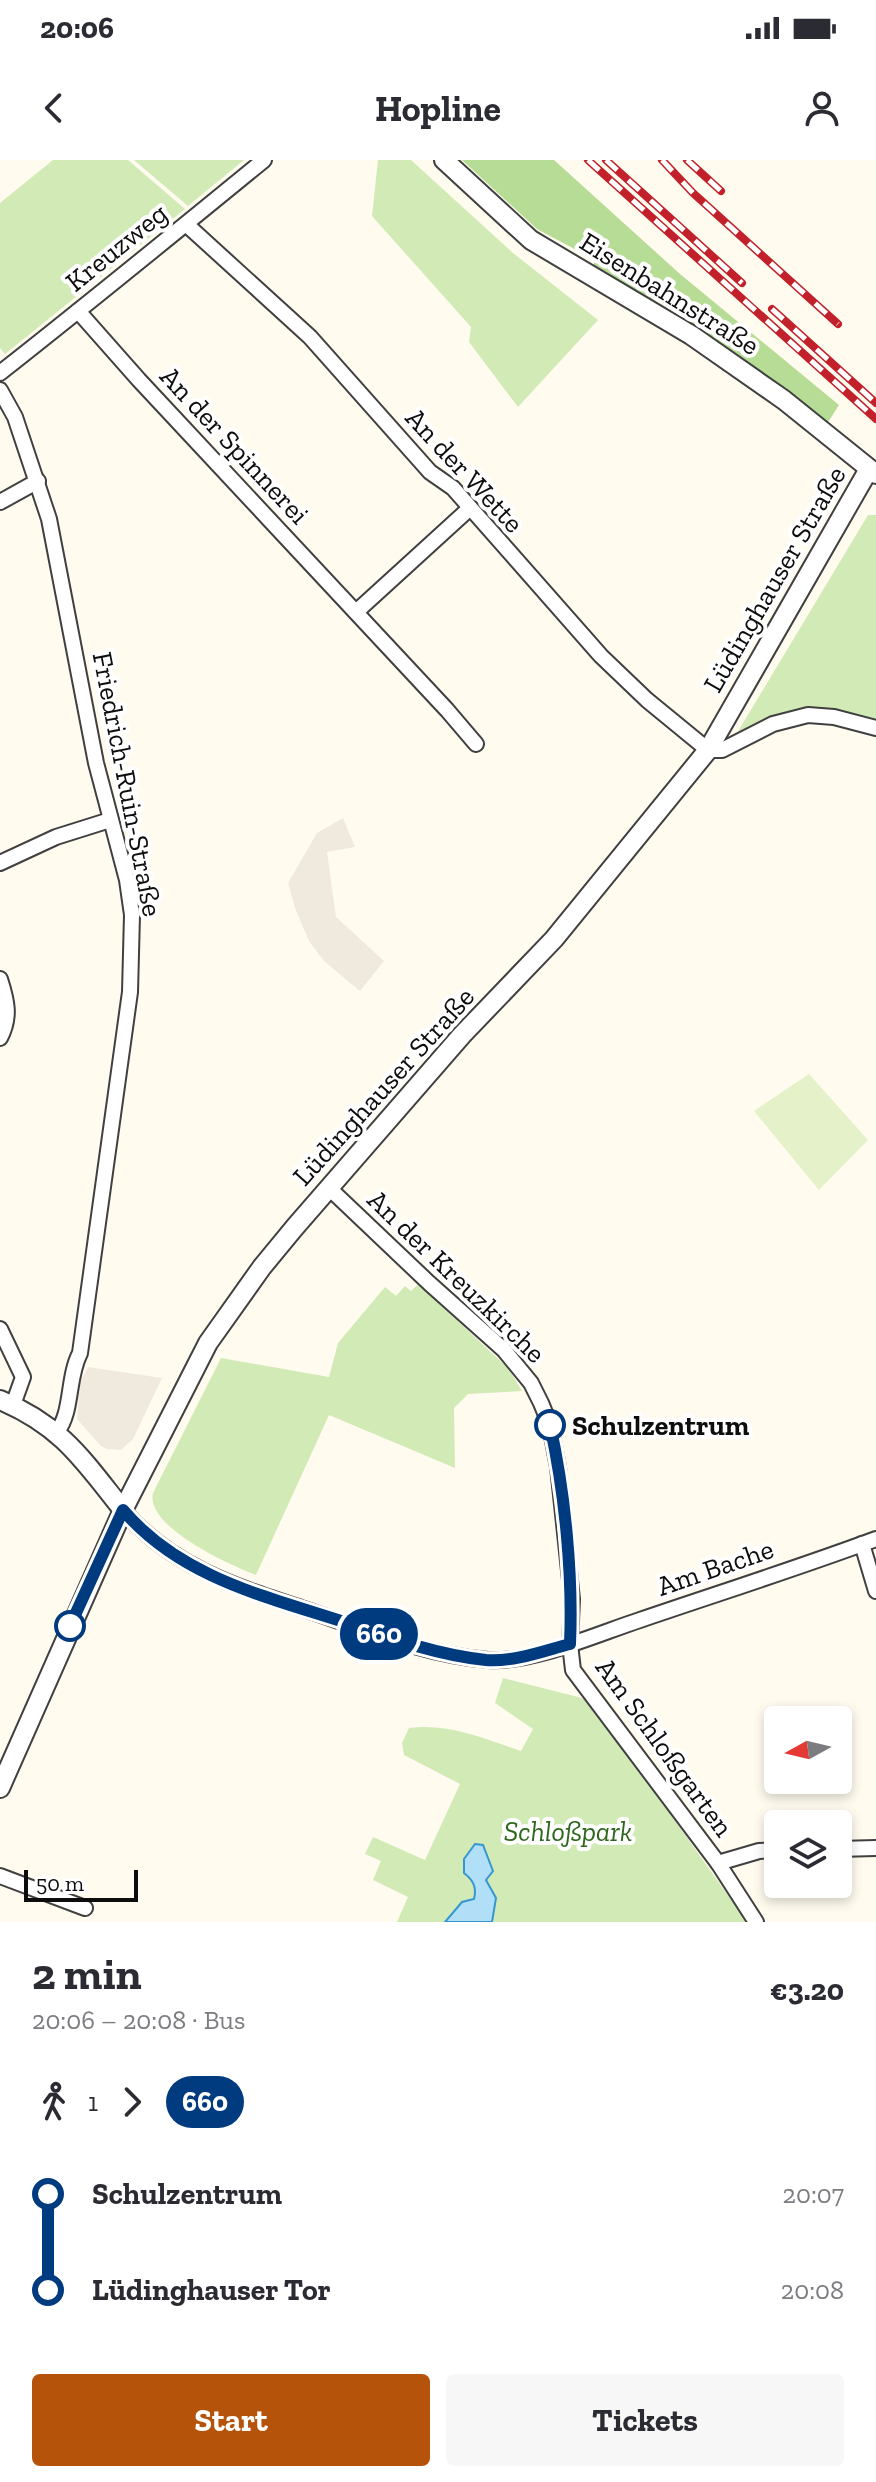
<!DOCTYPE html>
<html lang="en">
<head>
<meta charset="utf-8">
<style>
	:root { --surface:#fff; --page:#f7f7f7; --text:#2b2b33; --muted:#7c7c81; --accent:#b45309 }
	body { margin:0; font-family:"Zilla Slab",serif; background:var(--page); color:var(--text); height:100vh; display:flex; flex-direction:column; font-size:30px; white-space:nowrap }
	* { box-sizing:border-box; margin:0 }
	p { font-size:26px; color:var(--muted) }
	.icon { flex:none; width:44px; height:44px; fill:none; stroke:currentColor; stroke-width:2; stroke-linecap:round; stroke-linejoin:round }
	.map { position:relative; height:1762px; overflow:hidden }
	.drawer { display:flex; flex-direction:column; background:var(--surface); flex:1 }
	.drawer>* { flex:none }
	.badge { padding:0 16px; border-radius:26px; font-size:28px; line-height:52px }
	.needle { width:52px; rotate:262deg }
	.controls { position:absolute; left:764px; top:1546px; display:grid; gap:16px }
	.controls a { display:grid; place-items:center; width:88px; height:88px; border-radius:8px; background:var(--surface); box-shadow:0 4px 12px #0003; font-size:40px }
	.scale { position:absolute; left:24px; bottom:20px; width:114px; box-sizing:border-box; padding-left:8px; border:4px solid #0d0d0d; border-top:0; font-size:22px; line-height:28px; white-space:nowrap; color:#0d0d0d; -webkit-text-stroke:6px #fff; paint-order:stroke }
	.map>.badge { position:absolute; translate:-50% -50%; box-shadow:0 0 0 4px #fff }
	.legs { display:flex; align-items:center; gap:12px; height:88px; padding:0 32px; font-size:26px }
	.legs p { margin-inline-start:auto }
	.head { display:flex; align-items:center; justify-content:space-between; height:136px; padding:0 32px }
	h1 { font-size:44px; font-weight:700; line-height:60px }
	.cta { display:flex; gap:16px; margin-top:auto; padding:16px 32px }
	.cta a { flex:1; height:92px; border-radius:8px; background:var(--accent); color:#fff; font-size:32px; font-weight:700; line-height:92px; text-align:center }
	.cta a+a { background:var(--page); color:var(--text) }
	ul { padding:0 32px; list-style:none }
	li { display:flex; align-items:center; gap:28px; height:96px; font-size:30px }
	li i { display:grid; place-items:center; width:12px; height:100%; margin:0 10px; background:currentColor }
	li i::after { content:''; width:20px; height:20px; margin:-10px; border:6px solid; border-radius:50%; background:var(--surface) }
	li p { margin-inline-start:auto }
	li:first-child i { background:linear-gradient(#0000 50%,currentColor 0) }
	li:last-child i { background:linear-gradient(currentColor 50%,#0000 0) }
	.status { display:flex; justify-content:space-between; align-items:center; height:56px; padding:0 40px; background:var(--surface); direction:ltr }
	.status svg { height:22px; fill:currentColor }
	header { display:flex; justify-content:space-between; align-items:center; height:104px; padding:0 32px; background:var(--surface); font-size:36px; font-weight:700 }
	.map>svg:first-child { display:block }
	.green { fill:#d2ebb6 }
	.forest { fill:#b6dc95 }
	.pitch { fill:#e4f1c9 }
	.plaza { fill:#efeadd }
	.water { fill:#b1dff8; stroke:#3696d1; stroke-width:2 }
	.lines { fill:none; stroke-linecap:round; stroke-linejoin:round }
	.minor-casing { stroke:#404040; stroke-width:18 }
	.tertiary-casing { stroke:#404040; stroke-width:22 }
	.minor { stroke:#fff; stroke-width:14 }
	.tertiary { stroke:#fff; stroke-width:18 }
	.rail-casing { stroke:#c2212c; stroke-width:8 }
	.rail { stroke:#fff; stroke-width:5; stroke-dasharray:15; stroke-linecap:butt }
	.line-1-casing { stroke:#fff; stroke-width:18 }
	.line-1 { stroke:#003b80; stroke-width:12 }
	.stop-1-dot { fill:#fff; stroke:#003b80; stroke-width:4 }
	.labels { text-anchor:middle; stroke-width:8; stroke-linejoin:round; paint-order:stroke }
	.street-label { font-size:28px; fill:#0d0d0d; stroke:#fff }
	.stop-label { font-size:28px; font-weight:bold; fill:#0d0d0d; stroke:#fff; text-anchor:start }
	.park-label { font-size:28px; font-style:italic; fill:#2d671c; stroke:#fff }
</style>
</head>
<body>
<div class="status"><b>20:06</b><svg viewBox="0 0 49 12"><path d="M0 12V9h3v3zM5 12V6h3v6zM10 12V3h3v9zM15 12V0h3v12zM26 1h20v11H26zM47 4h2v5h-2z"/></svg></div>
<header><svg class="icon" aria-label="back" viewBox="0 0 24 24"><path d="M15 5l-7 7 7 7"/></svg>Hopline<svg class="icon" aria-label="person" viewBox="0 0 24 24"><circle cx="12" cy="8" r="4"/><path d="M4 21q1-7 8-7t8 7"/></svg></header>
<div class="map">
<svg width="876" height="1762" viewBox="0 0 876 1762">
	<rect width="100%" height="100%" fill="#fffbee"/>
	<g class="green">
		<polygon points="53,0 128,0 185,49 5,194 0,188 0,43"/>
		<polygon points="134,0 244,0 188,46"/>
		<polygon points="378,0 411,0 513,93 598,160 518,247 469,182 471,167 372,56"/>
		<polygon points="868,355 876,355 876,561 836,552 734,578"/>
		<path d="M418,1124L509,1209L522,1231L468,1234L454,1248L455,1308L329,1255L256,1415C230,1405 145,1367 153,1333L221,1198L329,1217L338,1183L385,1127L396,1136L405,1126L411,1131Z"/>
		<path d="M503,1518L582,1538L592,1544L747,1762H397L408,1737L373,1720L381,1701L365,1694L373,1677L425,1700L460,1624L404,1595L402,1583L409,1568C449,1563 485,1579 521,1591L533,1569L495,1543Z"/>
	</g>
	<polygon class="forest" points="462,0 554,0 680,114 839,245 823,270 591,115 595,100 537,69"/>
	<polygon class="pitch" points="809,914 868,980 819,1030 754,951"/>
	<g class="plaza">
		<polygon points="343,658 355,687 327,692 336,757 384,801 360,831 324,801 309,781 295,748 288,723 317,673"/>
		<polygon points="88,1207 162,1218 133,1279 121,1290 107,1289 101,1286 77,1259 80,1223"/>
	</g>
	<path class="water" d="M475,1684L483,1685L493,1711L486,1720L496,1738L492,1762H445L462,1742L474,1739C477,1727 473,1720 464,1713V1699Z"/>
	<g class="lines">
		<g class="minor-casing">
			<g id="minor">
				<polyline points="187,65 310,177 430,312 453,328 601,496 647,540 708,590 722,590 773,564 808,555 834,557 876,568"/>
				<polyline points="78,151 139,220 447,550 476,584"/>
				<path d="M0,213C89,143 176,72 264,0"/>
				<path d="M0,230L15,257L49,359L96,603L127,720L132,755L130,832L80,1193C67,1218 73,1251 57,1272"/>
				<polyline points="0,342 38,321"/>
				<polyline points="356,452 470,348"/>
				<polyline points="0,703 56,677 110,660"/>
				<path d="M0,819C7,841 11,857 0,878"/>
				<polyline points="329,1028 429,1123 504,1190 531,1223 541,1243 550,1265 558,1307 572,1439 570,1484 573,1510 718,1703 756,1762"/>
				<polyline points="0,1169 23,1217 13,1245"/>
				<path d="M123,1350C171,1406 234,1426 301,1448C361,1468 424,1495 488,1500C533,1503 597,1474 640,1460C719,1433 798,1408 876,1379"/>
				<polyline points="862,1384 876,1431"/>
				<polyline points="838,1689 876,1688"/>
				<polyline points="718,1703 759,1691 778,1690"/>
				<polyline points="0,1716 85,1748"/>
			</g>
		</g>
		<g class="tertiary-casing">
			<g id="tertiary">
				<polyline points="444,0 531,80 691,175 784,240 876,314"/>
				<path d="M0,1240C62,1266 83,1300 123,1350"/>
				<polyline points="0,1628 123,1350 208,1183 262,1107 295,1067 462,875 554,779 708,590 869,309"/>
			</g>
		</g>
		<use href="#minor" class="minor"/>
		<use href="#tertiary" class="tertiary"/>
		<g class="rail-casing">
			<g id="rail">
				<polyline points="588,0 876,259"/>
				<polyline points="606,0 742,123"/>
				<polyline points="662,0 693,33 838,164"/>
				<polyline points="687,0 721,31"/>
				<polyline points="772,149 876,243"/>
			</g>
		</g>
		<use href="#rail" class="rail"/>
	</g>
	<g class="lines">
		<g class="line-1-casing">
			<path id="line-1" d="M70,1466L123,1350C180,1417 264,1436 344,1462C390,1478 437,1495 486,1500C515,1502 543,1491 570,1484C573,1415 565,1333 550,1265"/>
		</g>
		<use href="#line-1" class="line-1"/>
	</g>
	<g class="stop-1-dot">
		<circle cx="550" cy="1265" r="14"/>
		<circle cx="70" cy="1466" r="14"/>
	</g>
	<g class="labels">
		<g class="street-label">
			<text transform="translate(116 87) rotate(-39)" y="10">Kreuzweg</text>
			<text transform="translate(670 133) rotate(32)" y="10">Eisenbahnstraße</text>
			<text transform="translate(235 285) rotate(47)" y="10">An der Spinnerei</text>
			<text transform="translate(465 310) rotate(47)" y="10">An der Wette</text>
			<text transform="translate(774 419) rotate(-60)" y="10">Lüdinghauser Straße</text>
			<text transform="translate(128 624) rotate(79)" y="10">Friedrich-Ruin-Straße</text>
			<text transform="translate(383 926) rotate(-48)" y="10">Lüdinghauser Straße</text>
			<text transform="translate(457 1116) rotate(44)" y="10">An der Kreuzkirche</text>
			<text transform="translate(715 1407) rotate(-19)" y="10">Am Bache</text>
			<text transform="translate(665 1587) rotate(54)" y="10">Am Schloßgarten</text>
		</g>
		<g class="stop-label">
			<text x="572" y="1275">Schulzentrum</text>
		</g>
		<g class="park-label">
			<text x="568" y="1681">Schloßpark</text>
		</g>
	</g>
</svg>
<div class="controls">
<a><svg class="needle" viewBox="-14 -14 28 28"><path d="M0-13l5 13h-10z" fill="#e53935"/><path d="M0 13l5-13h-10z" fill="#7c7c81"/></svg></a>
<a><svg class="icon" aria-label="layers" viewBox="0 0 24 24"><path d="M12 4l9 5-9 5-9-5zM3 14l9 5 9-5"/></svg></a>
</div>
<div class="scale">50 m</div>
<b class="badge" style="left:379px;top:1474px;background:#003b80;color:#fff">660</b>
</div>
<section class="drawer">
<div class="head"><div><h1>2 min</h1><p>20:06 – 20:08 · Bus</p></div><b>€3.20</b></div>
<div class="legs"><svg class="icon" aria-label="walk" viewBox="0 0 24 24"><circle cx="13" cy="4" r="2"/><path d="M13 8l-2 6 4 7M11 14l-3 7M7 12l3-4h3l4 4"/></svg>1<svg class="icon" aria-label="forward" viewBox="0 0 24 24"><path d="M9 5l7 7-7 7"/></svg><b class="badge" style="background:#003b80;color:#fff">660</b></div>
<ul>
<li><i style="color:#003b80"></i><b>Schulzentrum</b><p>20:07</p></li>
<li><i style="color:#003b80"></i><b>Lüdinghauser Tor</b><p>20:08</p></li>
</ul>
<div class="cta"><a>Start</a><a>Tickets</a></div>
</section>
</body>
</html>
